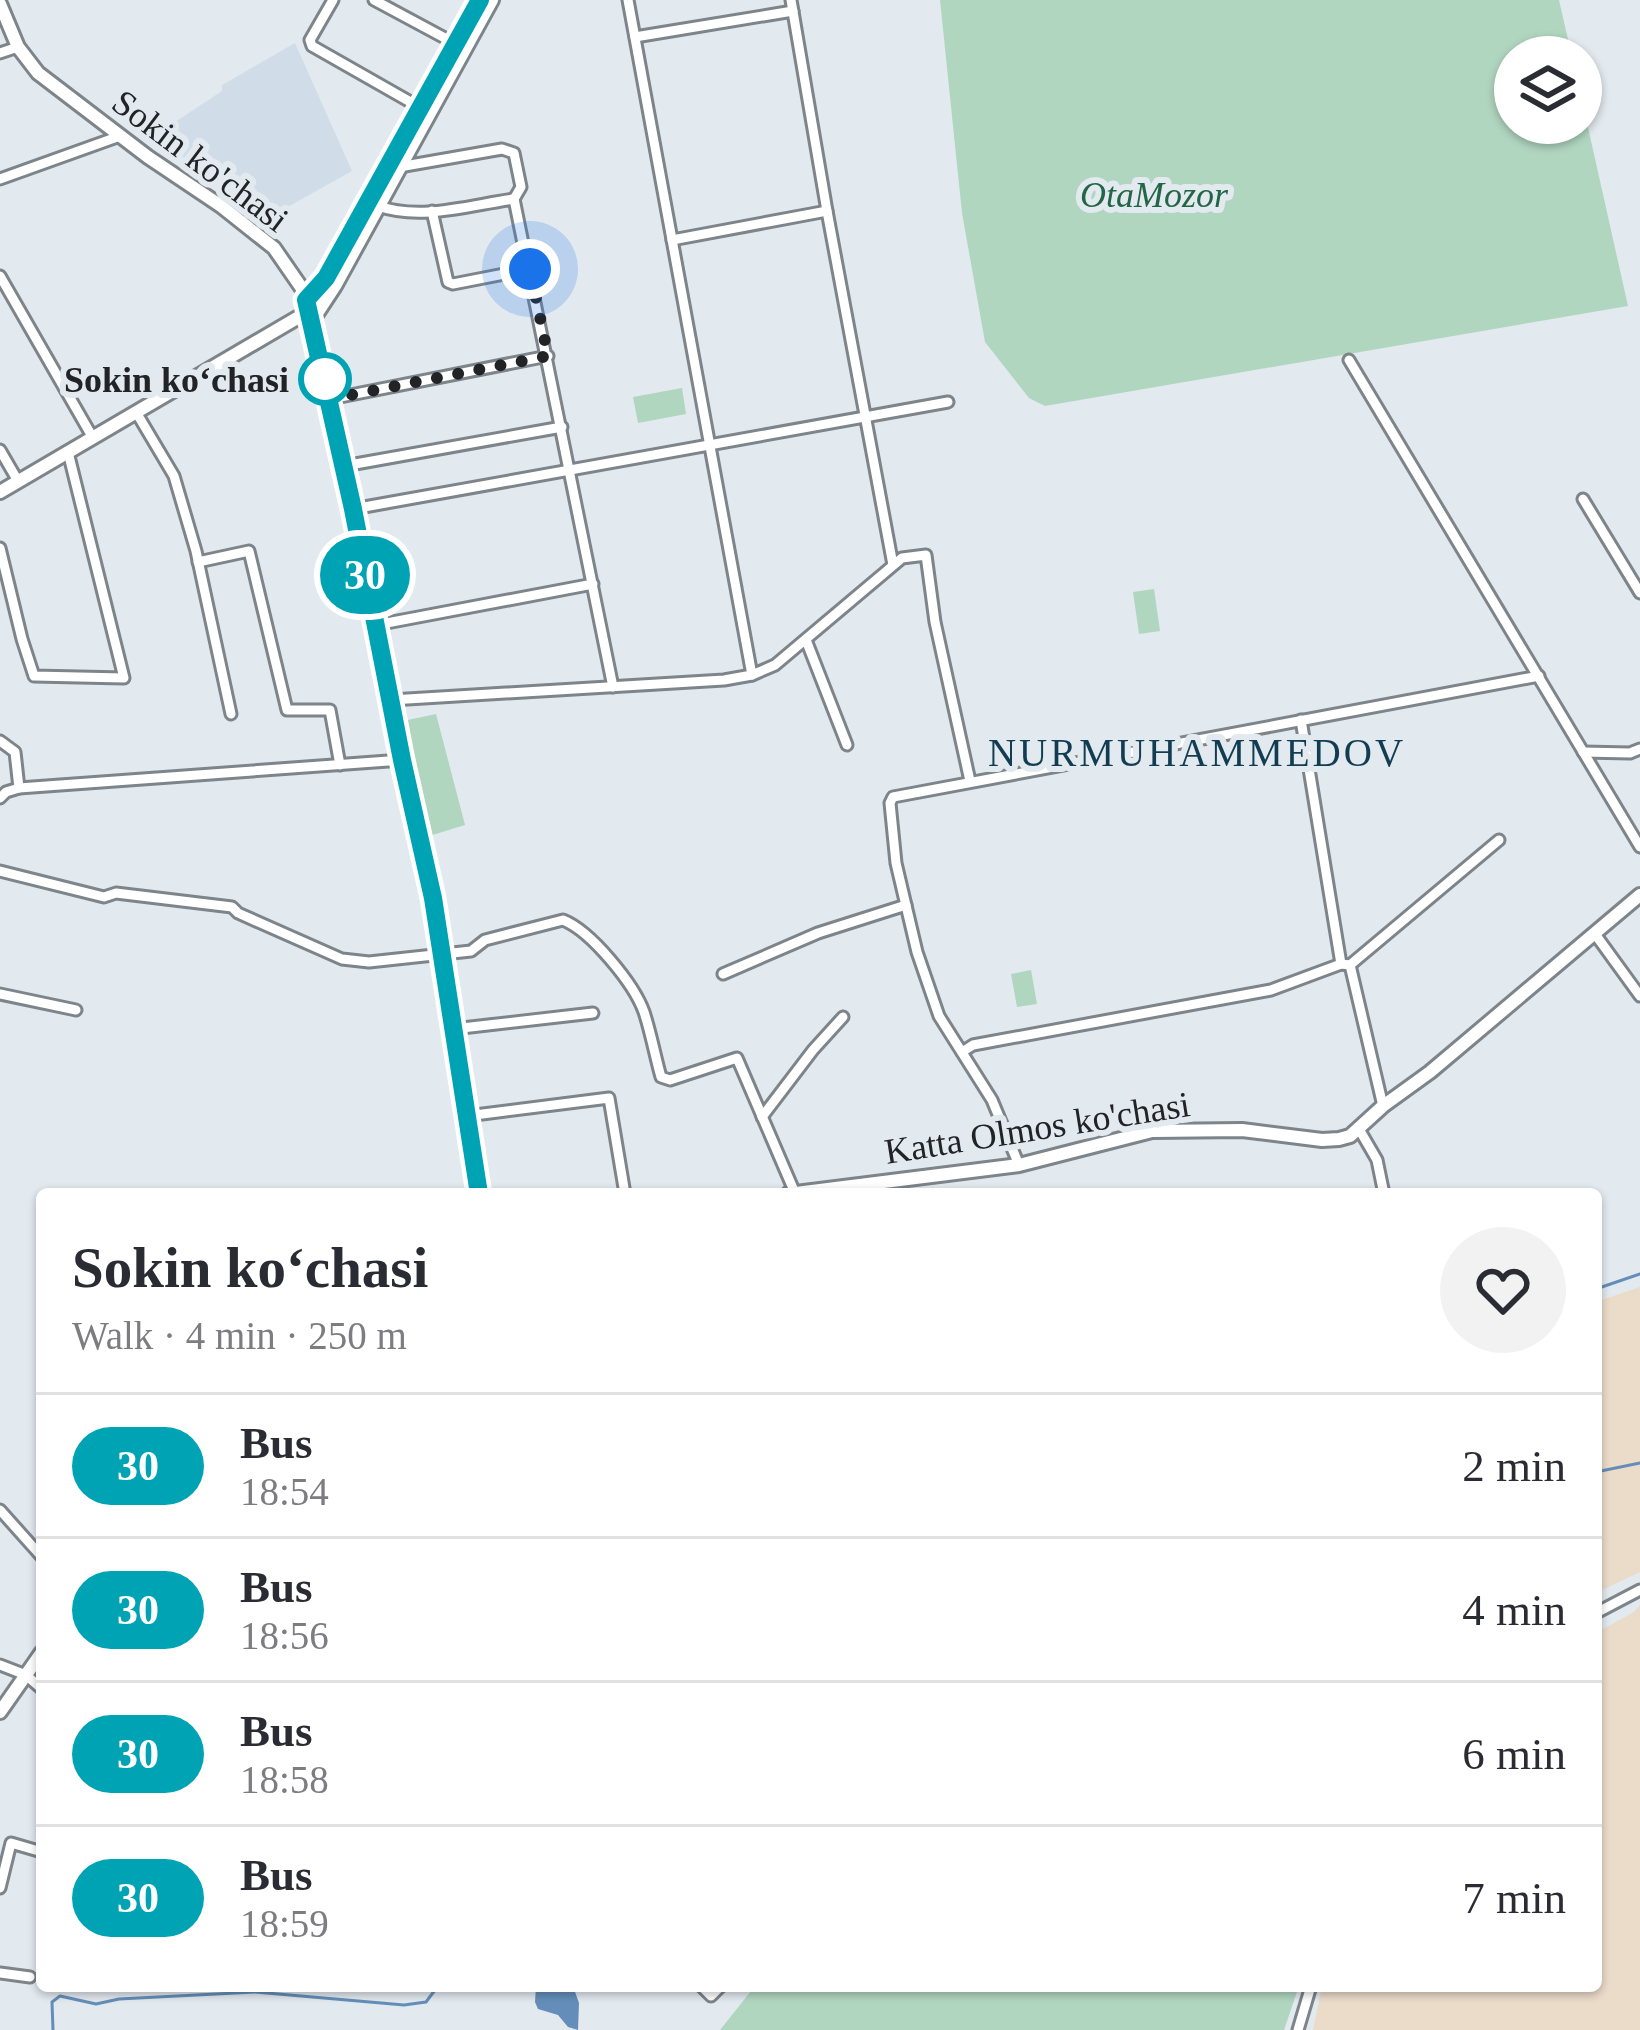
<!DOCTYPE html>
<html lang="en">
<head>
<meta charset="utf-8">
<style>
	:root { --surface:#fff; --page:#f2f2f3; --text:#2b2b33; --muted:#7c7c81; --line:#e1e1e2 }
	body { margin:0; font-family:"Times New Roman",serif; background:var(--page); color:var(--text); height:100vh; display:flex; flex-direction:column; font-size:45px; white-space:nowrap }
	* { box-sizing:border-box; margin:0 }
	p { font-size:39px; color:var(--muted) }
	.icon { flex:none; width:66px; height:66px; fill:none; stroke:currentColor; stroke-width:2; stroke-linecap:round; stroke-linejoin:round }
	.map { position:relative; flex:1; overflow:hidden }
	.side { position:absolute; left:36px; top:1188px; width:1566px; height:804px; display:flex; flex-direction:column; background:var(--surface); border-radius:12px; box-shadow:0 3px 9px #0004 }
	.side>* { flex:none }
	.badge { padding:0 24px; border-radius:39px; font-size:42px; line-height:78px }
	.buttons { position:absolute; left:1494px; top:36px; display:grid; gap:24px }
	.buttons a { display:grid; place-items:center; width:108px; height:108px; border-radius:50%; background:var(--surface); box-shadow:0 3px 9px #0004; font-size:60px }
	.you { position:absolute; width:60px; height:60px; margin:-30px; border:9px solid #fff; border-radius:50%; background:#1a73e8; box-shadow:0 0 0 18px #1a73e833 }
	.map>.badge { position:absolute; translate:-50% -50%; box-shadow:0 0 0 6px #fff }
	.round { display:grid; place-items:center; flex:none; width:126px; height:126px; border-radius:63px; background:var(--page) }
	.overview { display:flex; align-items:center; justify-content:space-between; height:204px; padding:0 36px }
	h1 { font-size:57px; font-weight:700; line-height:90px }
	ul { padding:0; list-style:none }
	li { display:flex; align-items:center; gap:36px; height:144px; padding:0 36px; border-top:3px solid var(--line) }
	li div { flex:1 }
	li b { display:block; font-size:45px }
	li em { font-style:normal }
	li .badge { min-width:132px; font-weight:700; text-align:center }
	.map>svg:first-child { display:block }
	.industrial { fill:#ebdbc9 }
	.built { fill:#d0dde9 }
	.green { fill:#b1d6c0 }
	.water { fill:#648eb9 }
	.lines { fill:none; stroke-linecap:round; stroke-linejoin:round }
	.stream { stroke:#648eb9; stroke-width:3 }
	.minor-casing { stroke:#7d848a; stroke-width:15 }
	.tertiary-casing { stroke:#7d848a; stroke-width:18 }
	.minor { stroke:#fff; stroke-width:9 }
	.tertiary { stroke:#fff; stroke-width:12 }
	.line-casing { stroke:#fff; stroke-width:27 }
	.line { stroke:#00a3b4; stroke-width:18 }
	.walk { stroke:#212326; stroke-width:12; stroke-dasharray:0 21.6 }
	.stop-dot { fill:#fff; stroke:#00a3b4; stroke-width:6 }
	.labels { text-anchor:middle; stroke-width:12; stroke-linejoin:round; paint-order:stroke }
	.street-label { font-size:36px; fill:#212326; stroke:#e2e9ef }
	.park-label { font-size:36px; font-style:italic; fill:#226645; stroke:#e2e9ef }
	.stop-label { font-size:36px; font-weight:bold; fill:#212326; stroke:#e2e9ef; text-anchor:end }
	.neighbourhood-label { font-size:39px; letter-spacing:3px; fill:#113c52; stroke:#e2e9ef }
</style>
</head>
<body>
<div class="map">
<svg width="1640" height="2030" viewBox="0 0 1640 2030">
	<rect width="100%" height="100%" fill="#e2e9ef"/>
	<g class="industrial">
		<polygon points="1640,1287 1640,1572 1596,1593 1596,1302"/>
		<polygon points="1640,1605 1640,2030 1313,2030 1322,1986 1596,1986 1596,1633 1634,1612"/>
	</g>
	<polygon class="built" points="295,43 352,171 268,218 183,157 157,134 222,91 222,85"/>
	<g class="green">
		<polygon points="940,0 1559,0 1572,57 1515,57 1515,123 1581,123 1581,96 1628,306 1045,406 1029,398 985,342 962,213"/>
		<polygon points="682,388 686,414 638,423 633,397"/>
		<polygon points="1154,589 1160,631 1139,634 1133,592"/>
		<polygon points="436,714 465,825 426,837 403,721"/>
		<polygon points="1031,970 1037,1004 1017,1007 1011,974"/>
		<polygon points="755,1986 1299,1986 1284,2030 720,2030"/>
	</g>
	<polygon class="water" points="536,1986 573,1986 579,2003 578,2030 568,2027 558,2015 538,2009 535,2002"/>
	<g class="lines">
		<g class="stream">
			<polyline points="1596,1289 1640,1274"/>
			<polyline points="1596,1472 1640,1463"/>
			<polyline points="53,2030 52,2002 60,1996 96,2004 119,1999 255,1992 404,2005 426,2002 438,1986"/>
		</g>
		<g class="minor-casing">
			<g id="minor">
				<polyline points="333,0 310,40 312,46 421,108"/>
				<polyline points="374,0 456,44"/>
				<polyline points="628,0 752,675"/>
				<polyline points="791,0 827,211 893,565"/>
				<polyline points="635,37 793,11"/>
				<polyline points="0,53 18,47"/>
				<polyline points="399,167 502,149 514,153 521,187 514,199"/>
				<polyline points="0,179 120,136"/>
				<path d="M378,206C421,221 470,205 514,199L613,687"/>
				<polyline points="432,211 448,282 453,284 530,269"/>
				<polyline points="672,240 827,211"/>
				<polyline points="0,276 93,438"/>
				<polyline points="1349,360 1640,847"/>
				<polyline points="330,399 548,356"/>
				<polyline points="136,412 174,476 196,551 231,714"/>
				<polyline points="0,450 18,481"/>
				<polyline points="344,466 562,427"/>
				<polyline points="1583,499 1640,593"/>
				<polyline points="353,509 948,402"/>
				<polyline points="0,548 22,639 34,676 124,678 68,452"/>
				<polyline points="198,562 249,551 287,710 330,710 340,765"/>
				<polyline points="376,625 593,584"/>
				<polyline points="806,640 847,745"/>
				<polyline points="391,700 724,680 752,675 775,665 902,558 926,555 935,622 970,781"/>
				<polyline points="0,741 15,752 19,788"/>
				<polyline points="1583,752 1630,753 1640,749"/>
				<polyline points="0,798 6,792 19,788 402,760"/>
				<path d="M0,871L104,897L116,893L232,907L238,913L342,959L369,962L471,951L485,940L563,920C591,931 634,984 644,1012C651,1033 655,1056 661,1077L670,1080L737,1058L795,1193"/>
				<polyline points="1595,934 1640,996"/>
				<polyline points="1341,964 1350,965 1499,840"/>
				<polyline points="1350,965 1383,1106"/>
				<polyline points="723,974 818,933 906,905"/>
				<polyline points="0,994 76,1010"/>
				<polyline points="453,1029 593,1013"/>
				<polyline points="962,1052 973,1045 1271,990 1341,964 1301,720"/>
				<polyline points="467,1116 609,1098 625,1194"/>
				<polyline points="762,1117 813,1050 843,1017"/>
				<polyline points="1359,1129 1377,1160 1384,1194"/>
				<polyline points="1019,1165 992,1100 939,1016 917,952 896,863 890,803 893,797 1539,676"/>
				<polyline points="0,1510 42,1557"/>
				<polyline points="1596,1613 1640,1590"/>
				<polyline points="0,1665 26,1675 42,1689"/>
				<polyline points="0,1888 11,1843 42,1852"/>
				<polyline points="0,1973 30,1977"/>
				<polyline points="701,1986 711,1996 721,1986"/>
				<polyline points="1298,2030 1311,1986"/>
			</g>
		</g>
		<g class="tertiary-casing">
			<g id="tertiary">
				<polyline points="0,4 18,47 38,73 148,157 221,206 274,248 303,290 353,509 402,760 433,898 479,1194"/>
				<polyline points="306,300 325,278 480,0"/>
				<polyline points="312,321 335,286 492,0"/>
				<polyline points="0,492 309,311"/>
				<polyline points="788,1194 1019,1165 1152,1131 1242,1130 1322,1140 1339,1139 1350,1136 1383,1106 1430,1072 1640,895"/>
				<polyline points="0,1712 42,1652"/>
			</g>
		</g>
		<use href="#minor" class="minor"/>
		<use href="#tertiary" class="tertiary"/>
	</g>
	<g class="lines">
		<g class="line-casing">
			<polyline id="line" points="479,1194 433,898 402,760 353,509 306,300 326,278 480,0"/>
		</g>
		<use href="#line" class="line"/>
		<polyline class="walk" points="325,379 330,399 548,356 530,269"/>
	</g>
	<circle class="stop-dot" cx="325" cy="379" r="24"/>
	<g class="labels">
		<g class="street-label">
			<text transform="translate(201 160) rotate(37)" y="13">Sokin ko'chasi</text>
			<text transform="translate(1037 1127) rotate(-9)" y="13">Katta Olmos ko'chasi</text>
		</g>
		<g class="park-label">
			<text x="1154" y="207">OtaMozor</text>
		</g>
		<g class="stop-label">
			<text x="289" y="392">Sokin koʻchasi</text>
		</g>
		<g class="neighbourhood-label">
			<text x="1197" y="766">NURMUHAMMEDOV</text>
		</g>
	</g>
</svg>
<div class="buttons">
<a><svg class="icon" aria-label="layers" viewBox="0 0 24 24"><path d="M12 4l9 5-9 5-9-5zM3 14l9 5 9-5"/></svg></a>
</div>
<div class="you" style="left:530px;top:269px"></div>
<b class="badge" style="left:365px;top:575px;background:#00a3b4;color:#fff">30</b>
<section class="side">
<div class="overview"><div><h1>Sokin koʻchasi</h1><p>Walk · 4 min · 250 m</p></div><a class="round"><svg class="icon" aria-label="heart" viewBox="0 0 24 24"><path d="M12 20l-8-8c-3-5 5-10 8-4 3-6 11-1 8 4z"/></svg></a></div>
<ul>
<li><span class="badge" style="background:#00a3b4;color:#fff">30</span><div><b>Bus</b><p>18:54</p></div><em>2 min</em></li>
<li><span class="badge" style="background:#00a3b4;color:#fff">30</span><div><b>Bus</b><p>18:56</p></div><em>4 min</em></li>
<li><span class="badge" style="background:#00a3b4;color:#fff">30</span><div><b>Bus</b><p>18:58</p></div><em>6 min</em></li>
<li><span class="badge" style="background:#00a3b4;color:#fff">30</span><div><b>Bus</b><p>18:59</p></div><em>7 min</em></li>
</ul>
</section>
</div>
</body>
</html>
